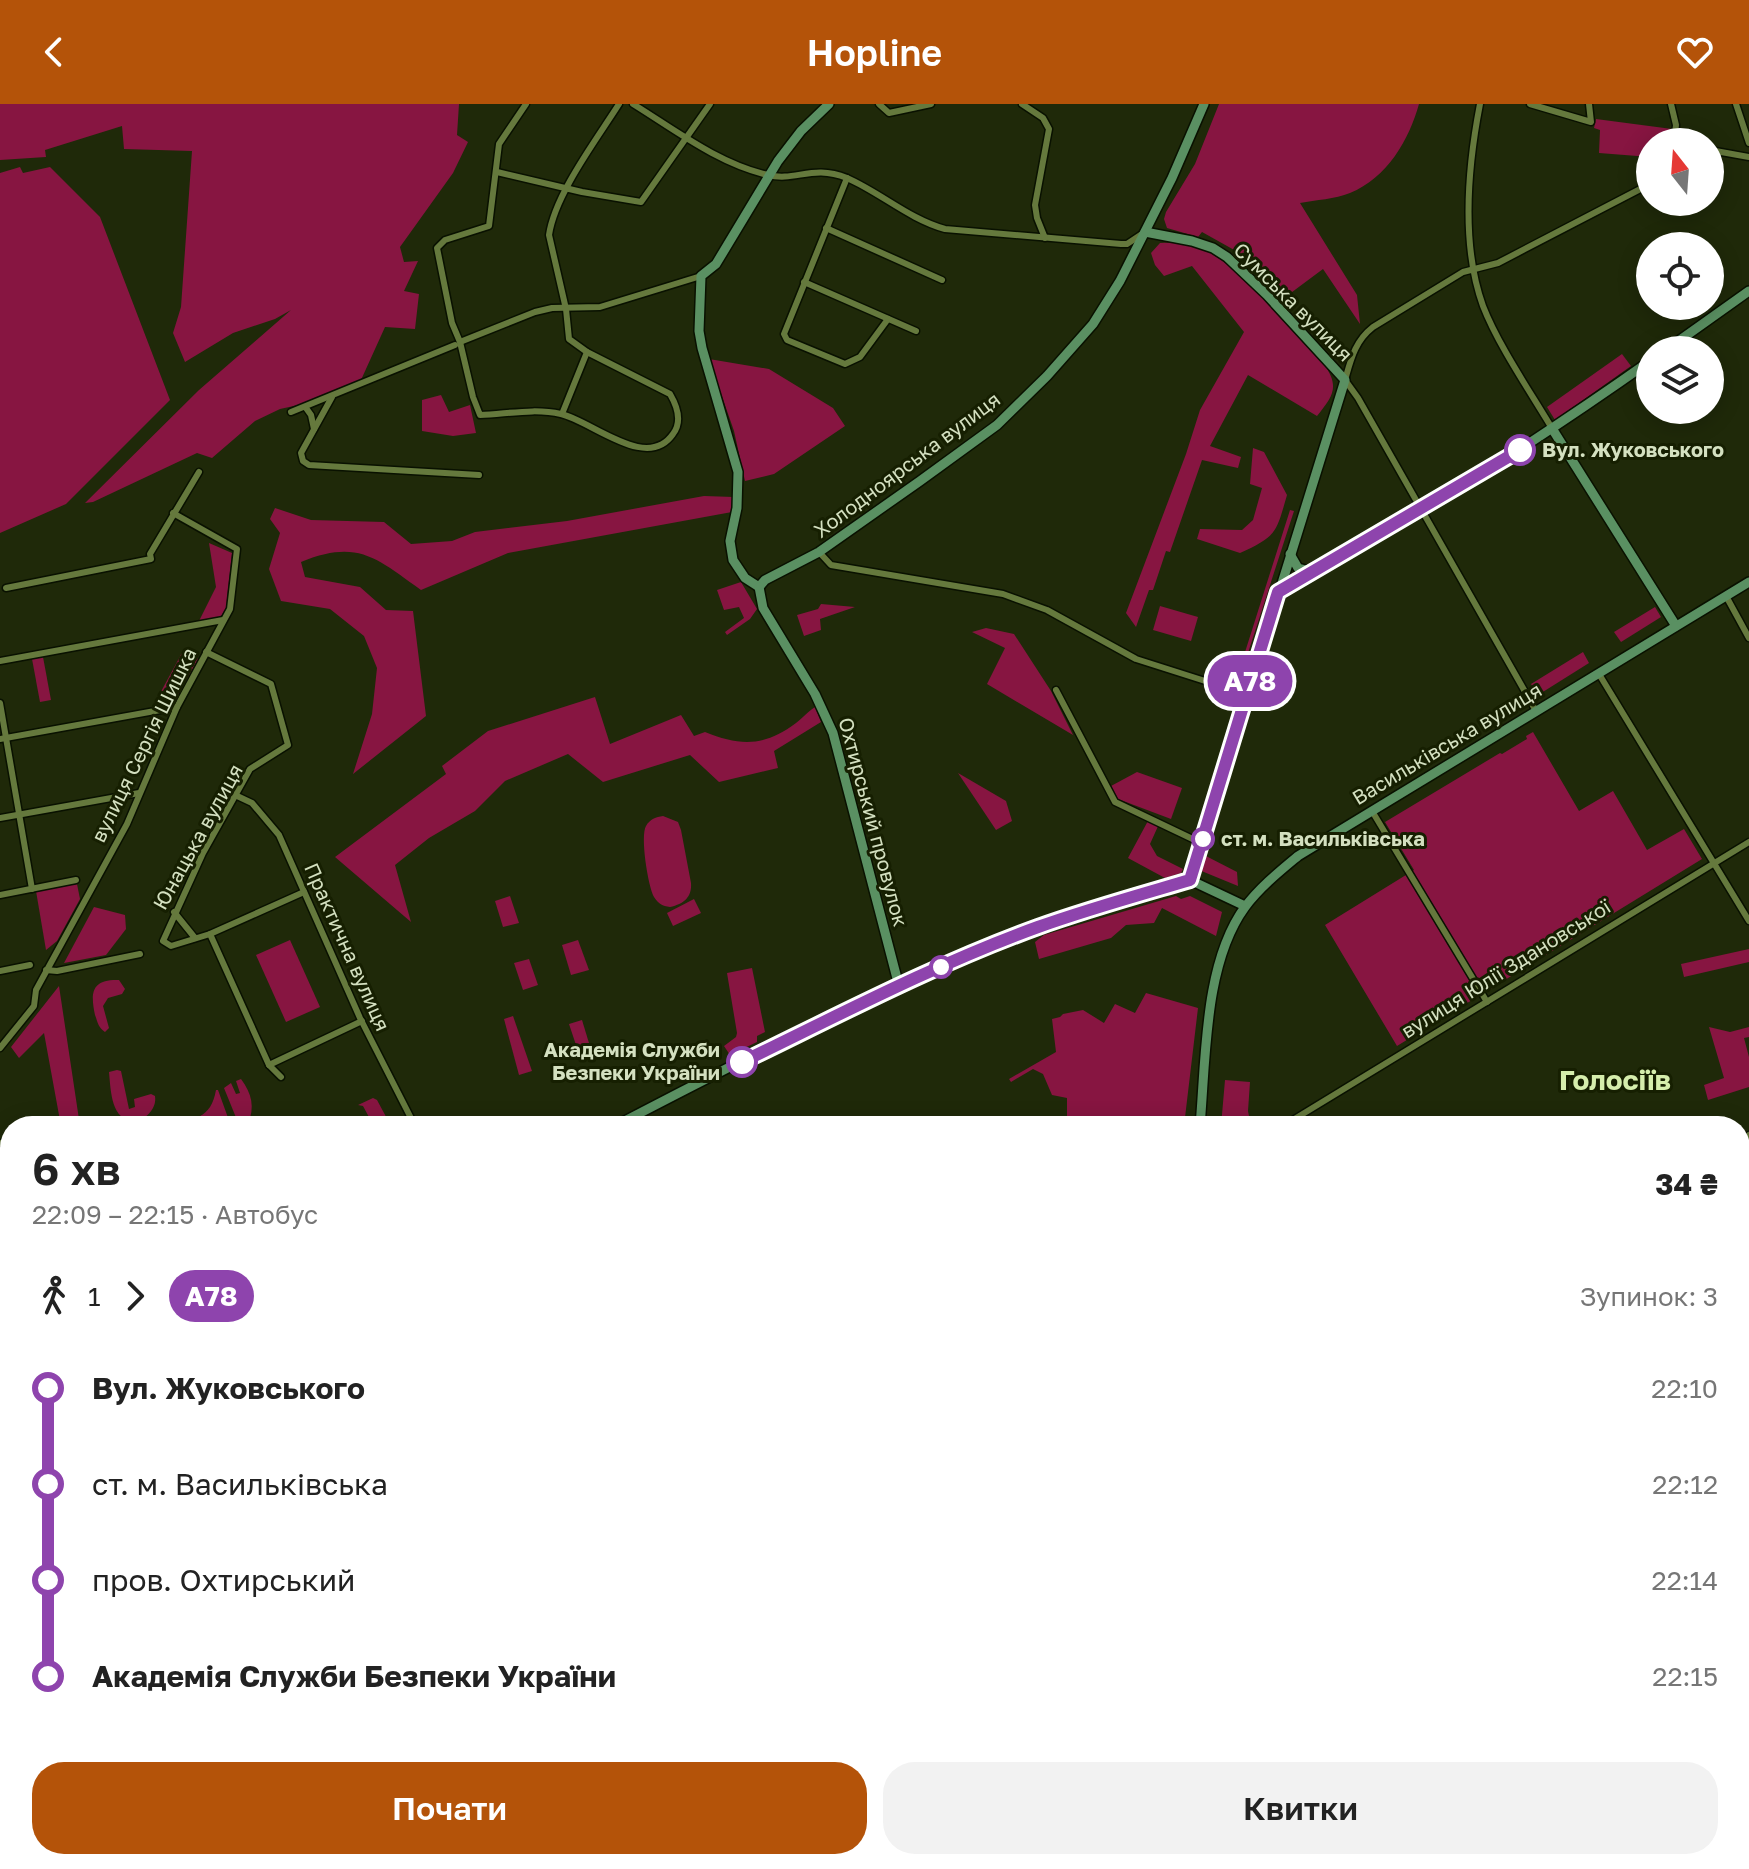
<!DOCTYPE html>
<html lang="uk">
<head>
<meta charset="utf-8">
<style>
	:root { --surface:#fff; --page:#f2f2f2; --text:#222; --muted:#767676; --accent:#b45309 }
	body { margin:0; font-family:"Golos Text",sans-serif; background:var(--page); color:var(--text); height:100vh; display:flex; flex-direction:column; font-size:30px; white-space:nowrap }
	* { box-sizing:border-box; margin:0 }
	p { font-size:26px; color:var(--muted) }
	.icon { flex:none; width:44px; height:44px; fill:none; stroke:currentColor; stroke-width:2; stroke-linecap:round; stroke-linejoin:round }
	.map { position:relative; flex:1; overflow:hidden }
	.drawer { position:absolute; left:0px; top:1012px; width:1750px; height:754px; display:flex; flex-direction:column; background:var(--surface); border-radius:32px 32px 0 0; box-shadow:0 4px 20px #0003 }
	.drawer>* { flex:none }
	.badge { padding:0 16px; border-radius:26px; font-size:28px; line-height:52px }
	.needle { width:52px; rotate:343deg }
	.tools { position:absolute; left:1636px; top:24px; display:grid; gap:16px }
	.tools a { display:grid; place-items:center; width:88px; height:88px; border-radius:50%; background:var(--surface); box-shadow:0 4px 20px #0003; font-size:40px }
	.map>.badge { position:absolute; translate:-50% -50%; box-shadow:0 0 0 4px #fff }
	.legs { display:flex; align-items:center; gap:12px; height:88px; padding:0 32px; font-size:26px }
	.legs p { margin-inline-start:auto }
	.overview { display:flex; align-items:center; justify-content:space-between; height:136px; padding:0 32px }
	h1 { font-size:44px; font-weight:600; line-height:60px }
	.button { display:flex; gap:16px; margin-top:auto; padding:16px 32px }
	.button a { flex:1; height:92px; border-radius:32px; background:var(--accent); color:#fff; font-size:32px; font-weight:600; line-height:92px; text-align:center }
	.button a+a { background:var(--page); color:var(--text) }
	ul { padding:0 32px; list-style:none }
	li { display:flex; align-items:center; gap:28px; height:96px; font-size:30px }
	li i { display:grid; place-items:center; width:12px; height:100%; margin:0 10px; background:currentColor }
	li i::after { content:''; width:20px; height:20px; margin:-10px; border:6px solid; border-radius:50%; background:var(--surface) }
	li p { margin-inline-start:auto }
	li:first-child i { background:linear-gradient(#0000 50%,currentColor 0) }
	li:last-child i { background:linear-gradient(currentColor 50%,#0000 0) }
	header { display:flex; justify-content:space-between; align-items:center; height:104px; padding:0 32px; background:var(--accent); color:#fff; font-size:36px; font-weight:600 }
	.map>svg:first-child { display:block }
	.green { fill:#871541 }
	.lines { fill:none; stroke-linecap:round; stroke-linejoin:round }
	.street-casing { stroke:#091100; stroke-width:9 }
	.secondary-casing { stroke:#091100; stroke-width:12 }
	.highway-casing { stroke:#091100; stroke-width:14 }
	.street { stroke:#65793d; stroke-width:6 }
	.secondary { stroke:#5a9062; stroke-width:9 }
	.highway { stroke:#42c6b7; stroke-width:11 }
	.line-1-casing { stroke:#fff; stroke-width:18 }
	.line-1 { stroke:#8e44ad; stroke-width:12 }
	.stop-1-dot { fill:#fff; stroke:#8e44ad; stroke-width:4 }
	.labels { text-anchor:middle; stroke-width:6; stroke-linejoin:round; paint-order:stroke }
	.street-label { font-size:20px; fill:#d4e0c0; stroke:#161f01 }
	.stop-label { font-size:20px; font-weight:bold; fill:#d4e0c0; stroke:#161f01; text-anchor:start }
	.district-label { font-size:28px; font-weight:bold; fill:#d5edac; stroke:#161f01 }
</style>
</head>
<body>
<header><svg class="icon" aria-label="back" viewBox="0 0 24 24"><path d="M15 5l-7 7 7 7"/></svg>Hopline<svg class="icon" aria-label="heart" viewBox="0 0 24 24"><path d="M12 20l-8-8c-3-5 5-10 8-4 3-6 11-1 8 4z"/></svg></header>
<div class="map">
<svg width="1749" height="1765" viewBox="0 0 1749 1765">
	<rect width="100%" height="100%" fill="#1f2909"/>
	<g class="green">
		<polygon points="0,0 459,0 457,31 468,38 453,69 400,143 404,158 418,157 404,187 419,190 415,225 385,223 361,276 303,300 280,305 255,317 212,354 197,349 93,398 85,399 199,286 291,206 275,215 233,229 185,258 173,229 181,203 192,47 124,45 122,22 45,46 46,53 0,56"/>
		<path d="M1219,0H1419C1409,36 1387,74 1350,89C1335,95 1316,96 1300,99L1357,191L1360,220L1323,165L1280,197L1236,147L1202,128L1198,133L1167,124L1164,115L1166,108L1195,60Z"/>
		<polygon points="1596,15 1672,25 1670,38 1650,38 1650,53 1599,49 1600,26 1594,24"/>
		<polygon points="20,63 23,69 50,63 100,113 170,296 66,400 0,429 0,69"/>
		<path d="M1160,139C1170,139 1181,138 1191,141C1234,151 1293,227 1324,260C1340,283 1333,292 1317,312L1248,271L1210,342L1241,353L1238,364L1202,356L1170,448L1166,447L1153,486H1149L1136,523L1126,509L1186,350L1200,306L1244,228L1192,162L1164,172L1155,161L1151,149Z"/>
		<polygon points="1622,250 1631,262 1555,316 1547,303"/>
		<polygon points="709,255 769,265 833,304 845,322 774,370 745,377 734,327"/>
		<polygon points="441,291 449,308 470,301 476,329 453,332 422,327 422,296"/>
		<path d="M1253,344L1264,348L1287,391C1276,429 1277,432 1240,449L1197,435L1200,425L1242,426L1253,416L1262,384L1250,380Z"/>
		<path d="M704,392L734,393L732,408L508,449L421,486C376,454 358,435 301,458L305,473L360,483L386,506L413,507L426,612L353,670L372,610L377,564L364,532L330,505L281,497L269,465L280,429L270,415L275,404L311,416L384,418L411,440L452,437L475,428L567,417Z"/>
		<polygon points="1290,406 1294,407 1248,549 1245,548 1246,545"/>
		<polygon points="209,439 232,449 226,504 220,514 198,519 216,483"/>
		<polygon points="741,478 757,505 750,515 727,531 725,528 744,514 739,503 724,506 717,486"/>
		<polygon points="821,500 855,503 820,515 821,526 804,532 797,511 818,505"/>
		<polygon points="1160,502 1198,513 1191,537 1153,526"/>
		<polygon points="1655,503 1661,513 1621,538 1614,528"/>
		<polygon points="986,524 1014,530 1051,587 1073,631 987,580 1005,544 972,528"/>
		<polygon points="183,547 198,555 172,603 151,606"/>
		<polygon points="1583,548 1589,559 1538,591 1531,580"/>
		<polygon points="43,553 51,596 40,598 32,555"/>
		<path d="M595,593L610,640L681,611L694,632L705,628C740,642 764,643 796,619C803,614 807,608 815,603L821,618L774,647L778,664L719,678L690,651L603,678L568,650L505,677L475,707L429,734L395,761L411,818L335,753L446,670L442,662L488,627Z"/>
		<polygon points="1533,628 1579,707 1613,687 1647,746 1684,725 1702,755 1397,942 1325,821 1414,766 1385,718 1500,649 1502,650 1527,635 1526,632"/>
		<polygon points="1137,668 1182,684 1171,715 1118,695 1111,682"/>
		<polygon points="958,669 1006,697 1012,717 996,726"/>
		<path d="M663,712L678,718L681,726L691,779C692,793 684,800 670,803C662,802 659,800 654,793C648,782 640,732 646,722C650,715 656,713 663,712Z"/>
		<polygon points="1149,715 1159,720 1150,740 1157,752 1183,765 1181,769 1165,774 1128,754"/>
		<polygon points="1204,751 1237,768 1238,782 1199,766"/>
		<polygon points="77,780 80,795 57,837 46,846 36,787"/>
		<polygon points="510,792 519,819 503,823 495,797"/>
		<polygon points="1176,792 1181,795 1190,792 1222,808 1216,832 1162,804 1154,819 1126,821 1111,834 1039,855 1035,838 1044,831"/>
		<polygon points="694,795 701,809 673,822 667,809"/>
		<polygon points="94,803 125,811 126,825 106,851 64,859"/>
		<polygon points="290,836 320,903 286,918 256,851"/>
		<polygon points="578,836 589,866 571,871 562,841"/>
		<polygon points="1749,845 1749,858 1684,873 1681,860"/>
		<polygon points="529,855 538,881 523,886 514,859"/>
		<polygon points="752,864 765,928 757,932 757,938 730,951 724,942 736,933 737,929 727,869"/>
		<path d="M119,876L125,885L122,890L108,894L103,902L109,924L105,928C98,923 98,919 95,911C90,888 92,875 119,876Z"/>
		<polygon points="59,882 80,1022 61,1022 44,929 19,954 11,943"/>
		<polygon points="1146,889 1198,904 1184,1022 1067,1022 1067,994 1052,991 1043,970 1033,965 1011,978 1009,975 1056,948 1052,915 1060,913 1063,910 1083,906 1104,919 1115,900 1135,909"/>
		<polygon points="513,912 532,967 519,971 504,915"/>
		<polygon points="582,916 592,949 580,953 569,920"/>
		<polygon points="1709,923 1730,928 1749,923 1749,933 1744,934 1749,953 1749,983 1708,996 1704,981 1724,974"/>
		<path d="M117,966L121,967L129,1005L135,1003L134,995L151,990L155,992C157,1005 146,1014 135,1019C111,1015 111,989 109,968Z"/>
		<path d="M241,975C252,990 255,1003 248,1020L243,1021L237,1016L224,984L231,979L236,990L240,989L236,977Z"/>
		<polygon points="1225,976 1250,978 1248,1007 1251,1022 1221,1022"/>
		<path d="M216,986H218L231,1022H168C194,1015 211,1015 216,986Z"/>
		<polygon points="373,994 377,996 391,1022 361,1022 370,1015 363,1002 358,1001"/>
		<polygon points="690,1756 809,1756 802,1765 701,1765"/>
		<polygon points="956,1756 996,1756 1004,1765 947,1765"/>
		<polygon points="1351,1756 1433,1756 1425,1765 1343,1765"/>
	</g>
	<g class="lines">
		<g class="street-casing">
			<g id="street">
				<path d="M526,0L499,40L489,122L445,136L437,144L452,219L460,238L473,293L480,311C507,310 534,304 561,310C592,317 647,368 673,330C683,317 677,302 670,290L587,248L569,235L566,205L549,131C555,90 597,35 619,0"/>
				<path d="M633,0C675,26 719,60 768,71C796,78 812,60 847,74C881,89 909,115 945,125L1121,140H1127L1142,130"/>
				<polyline points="879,0 889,9 931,0"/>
				<polyline points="1022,0 1043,14 1049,25 1035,101 1037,114 1045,134"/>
				<path d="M1480,0C1468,62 1461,141 1483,202C1498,241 1531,289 1553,326"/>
				<polyline points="1530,0 1591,18 1589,0"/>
				<polyline points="1671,0 1676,21 1674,38"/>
				<polyline points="1736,0 1749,39"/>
				<polyline points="1710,46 1749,53"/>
				<polyline points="497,68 582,88 641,98 710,0"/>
				<polyline points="847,74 784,230 787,236 845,260 860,253 888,215"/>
				<polyline points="826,124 942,176"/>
				<polyline points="804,178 916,227"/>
				<polyline points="460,238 535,208 552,204 600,203 701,172"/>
				<polyline points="332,293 301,349 303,357 309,361 479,371"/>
				<polyline points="306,304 311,311 314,325"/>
				<polyline points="291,308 455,241"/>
				<polyline points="562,310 587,248"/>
				<polyline points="819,448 831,461 1003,490 1047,506 1136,555 1246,590"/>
				<polyline points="6,484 151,455 150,450 199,368"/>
				<polyline points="1726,492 1749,534"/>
				<polyline points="206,548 271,580 288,641 250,665 203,749 163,837 171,842 210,830 304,788"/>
				<polyline points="0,557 223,516"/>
				<polyline points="1599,570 1749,817"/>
				<polyline points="1056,586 1115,698 1201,739"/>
				<polyline points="0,599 32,785"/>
				<path d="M1536,607L1358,294L1345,276C1351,255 1355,237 1373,223L1463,168L1498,159L1650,80"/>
				<polyline points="0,635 177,603"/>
				<polyline points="235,691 252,699 279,731 360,914 415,1022"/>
				<polyline points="1372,707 1487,898"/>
				<polyline points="0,714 139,689"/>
				<polyline points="0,791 76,776"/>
				<polyline points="174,808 195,834"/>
				<polyline points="210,830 269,961 281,973"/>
				<polyline points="46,866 57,867 140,850"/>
				<polyline points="0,867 30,861"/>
				<polyline points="0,944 34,902 36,886 127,720 177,603 230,505 237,445 173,409"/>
				<polyline points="269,961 362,917"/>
				<polyline points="1283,1022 1749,738"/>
				<polyline points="0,1039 10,1037"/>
				<polyline points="1740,1041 1749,1031"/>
				<polyline points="1740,1096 1749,1087"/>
				<polyline points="0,1104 10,1102"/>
				<polyline points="1740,1249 1749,1239"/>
				<polyline points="0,1453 10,1459"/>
				<polyline points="0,1541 10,1547"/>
				<polyline points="0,1641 10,1648"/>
				<polyline points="173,1756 186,1765"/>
				<polyline points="376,1756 387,1765"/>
				<polyline points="1506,1756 1508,1765"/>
				<polyline points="1286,1765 1294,1756"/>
			</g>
		</g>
		<g class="secondary-casing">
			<g id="secondary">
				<polyline points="1145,128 1192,137 1213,144 1227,153 1267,191 1345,276 1190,776"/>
				<polyline points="1666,246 1749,187"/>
				<polyline points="1553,326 1676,522"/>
				<polyline points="1290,450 1298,464 1314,468"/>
				<polyline points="759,483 765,476 819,448 920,377 997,321 1047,272 1093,220 1120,177 1172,74 1204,0"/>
				<polyline points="759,483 745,474 733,456 730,437 737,404 738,368 702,244 699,227 701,172 716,160 778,57 801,27 829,0"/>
				<polyline points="759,483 763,504 815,590 833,629 899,882"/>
				<path d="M1278,488C1407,420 1531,341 1650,257"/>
				<polyline points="1190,776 1245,802"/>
				<path d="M615,1022C751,951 890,880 1033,825C1084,805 1138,791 1190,776"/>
				<path d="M1200,1022C1206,954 1204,859 1245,803C1260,783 1280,767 1298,752L1749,478"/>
				<polyline points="0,1309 10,1306"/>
				<polyline points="1740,1585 1749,1585"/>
				<polyline points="0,1609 10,1593"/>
				<polyline points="366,1765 374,1756"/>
				<polyline points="1122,1765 1122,1756"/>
			</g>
		</g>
		<g class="highway-casing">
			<g id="highway">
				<polyline points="1740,1273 1749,1263"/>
				<polyline points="1309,1765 1317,1756"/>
			</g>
		</g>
		<use href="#street" class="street"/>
		<use href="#secondary" class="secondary"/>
		<use href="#highway" class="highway"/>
	</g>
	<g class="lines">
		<g class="line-1-casing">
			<path id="line-1" d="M742,958C839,911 936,860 1038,823C1088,805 1139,791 1190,776L1278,488L1520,346"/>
		</g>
		<use href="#line-1" class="line-1"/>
	</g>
	<g class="stop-1-dot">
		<circle cx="1520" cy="346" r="14"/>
		<circle cx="1203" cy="735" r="10"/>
		<circle cx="941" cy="863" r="10"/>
		<circle cx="742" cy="958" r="14"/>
	</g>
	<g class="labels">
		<g class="street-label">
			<text transform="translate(1293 198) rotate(45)" y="7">Сумська вулиця</text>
			<text transform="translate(907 361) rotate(-37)" y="7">Холодноярська вулиця</text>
			<text transform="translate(1447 640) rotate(-31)" y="7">Васильківська вулиця</text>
			<text transform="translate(144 641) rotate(-64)" y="7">вулиця Сергія Шишка</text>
			<text transform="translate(873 718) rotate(75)" y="7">Охтирський провулок</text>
			<text transform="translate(198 733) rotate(-61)" y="7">Юнацька вулиця</text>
			<text transform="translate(347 843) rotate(66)" y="7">Практична вулиця</text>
			<text transform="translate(1506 865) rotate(-32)" y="7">вулиця Юлії Здановської</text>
		</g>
		<g class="stop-label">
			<text x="1542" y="353">Вул. Жуковського</text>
			<text x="1221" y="742">ст. м. Васильківська</text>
			<text x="720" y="953" text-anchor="end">Академія Служби<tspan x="720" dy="23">Безпеки України</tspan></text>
		</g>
		<g class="district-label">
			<text x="1615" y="986">Голосіїв</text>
		</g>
	</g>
</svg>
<div class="tools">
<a><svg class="needle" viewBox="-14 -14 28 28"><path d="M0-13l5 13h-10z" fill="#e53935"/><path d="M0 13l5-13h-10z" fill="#767676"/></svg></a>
<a><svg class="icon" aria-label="locate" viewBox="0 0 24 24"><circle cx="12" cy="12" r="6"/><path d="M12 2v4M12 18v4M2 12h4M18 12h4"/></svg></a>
<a><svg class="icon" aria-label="layers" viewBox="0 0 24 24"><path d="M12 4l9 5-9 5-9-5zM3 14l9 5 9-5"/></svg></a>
</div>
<b class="badge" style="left:1250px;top:577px;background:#8e44ad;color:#fff">А78</b>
<section class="drawer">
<div class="overview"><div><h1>6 хв</h1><p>22:09 – 22:15 · Автобус</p></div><b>34 ₴</b></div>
<div class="legs"><svg class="icon" aria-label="walk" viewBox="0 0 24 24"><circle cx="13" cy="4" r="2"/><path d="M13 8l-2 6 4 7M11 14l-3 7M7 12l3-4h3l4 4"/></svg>1<svg class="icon" aria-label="forward" viewBox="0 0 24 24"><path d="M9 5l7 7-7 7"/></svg><b class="badge" style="background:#8e44ad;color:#fff">А78</b><p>Зупинок: 3</p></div>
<ul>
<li><i style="color:#8e44ad"></i><b>Вул. Жуковського</b><p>22:10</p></li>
<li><i style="color:#8e44ad"></i><span>ст. м. Васильківська</span><p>22:12</p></li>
<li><i style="color:#8e44ad"></i><span>пров. Охтирський</span><p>22:14</p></li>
<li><i style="color:#8e44ad"></i><b>Академія Служби Безпеки України</b><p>22:15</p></li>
</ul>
<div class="button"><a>Почати</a><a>Квитки</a></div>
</section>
</div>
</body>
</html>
